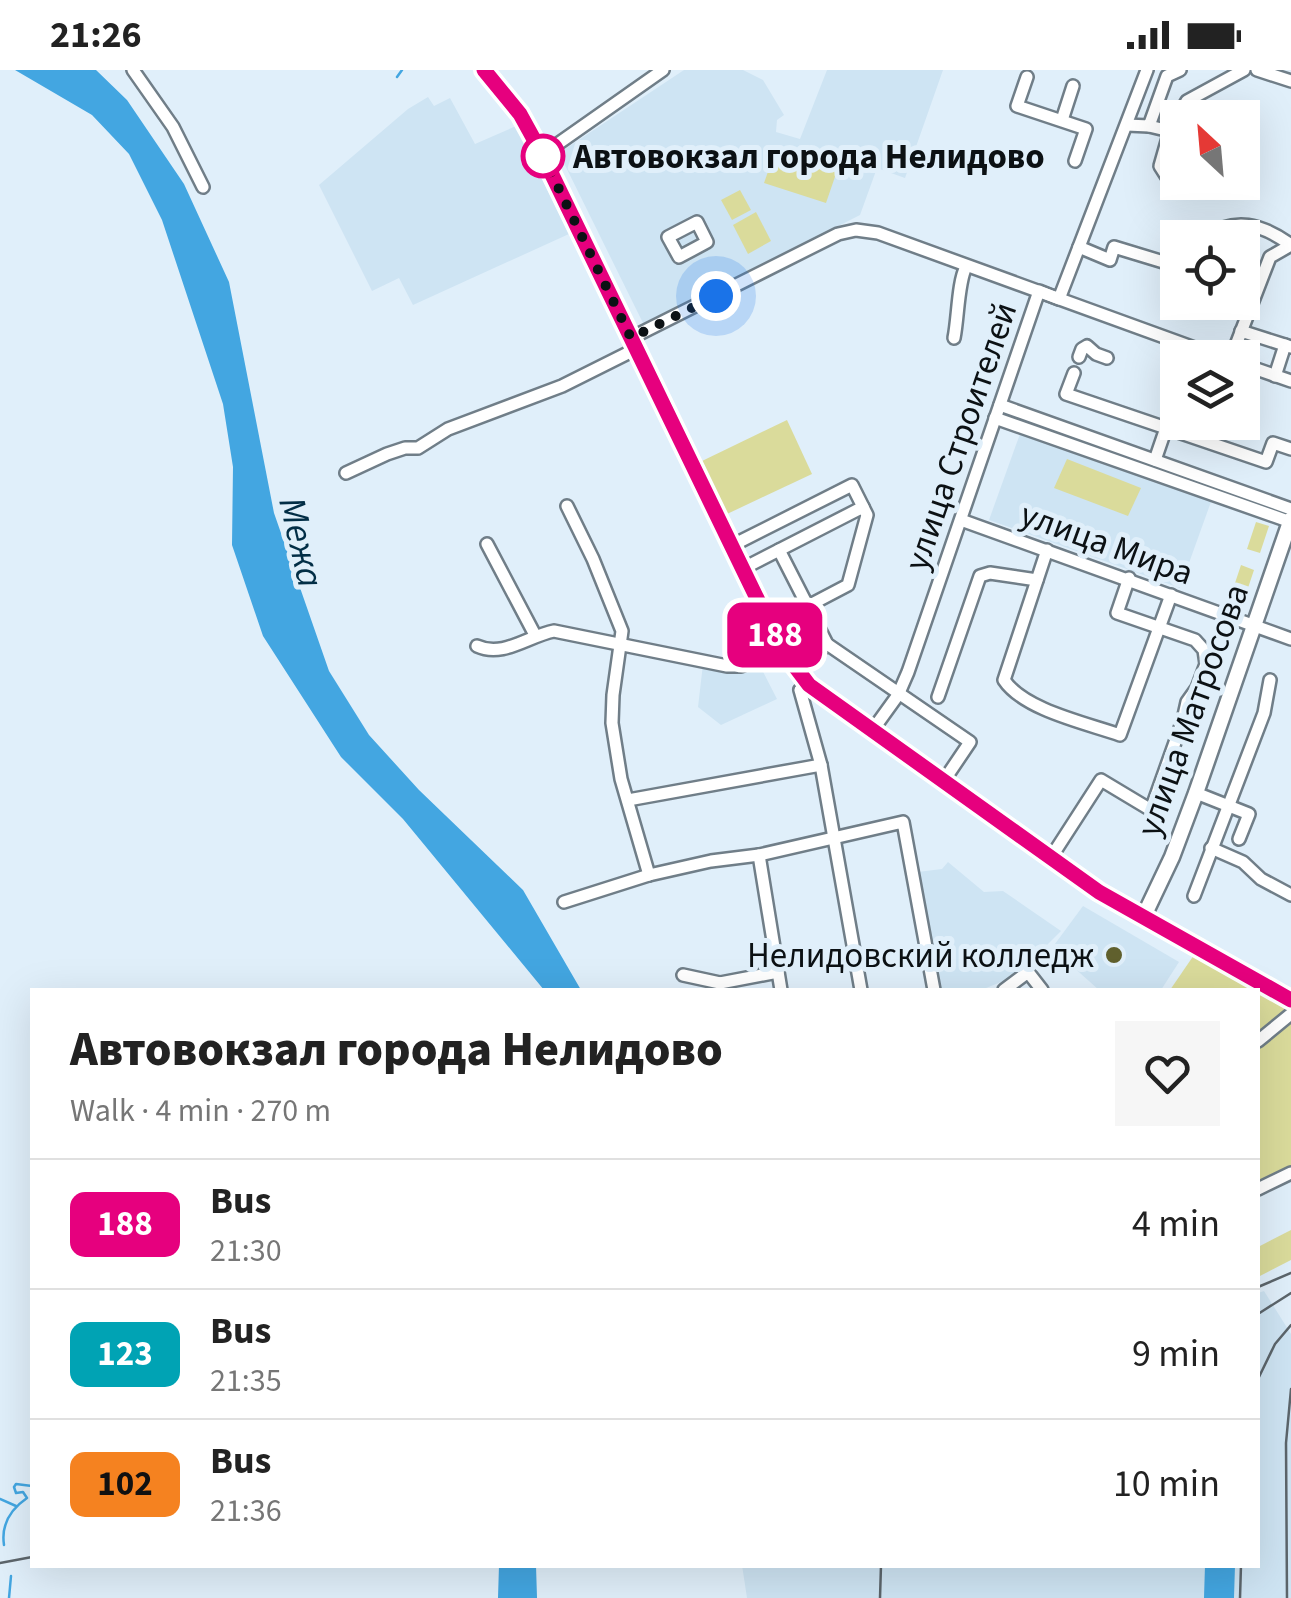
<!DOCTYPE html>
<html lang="en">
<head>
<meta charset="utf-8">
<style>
	:root { --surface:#fff; --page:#f6f6f6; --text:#222; --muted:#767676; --line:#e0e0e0 }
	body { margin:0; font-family:"Source Sans 3",sans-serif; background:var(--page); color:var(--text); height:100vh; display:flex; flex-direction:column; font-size:38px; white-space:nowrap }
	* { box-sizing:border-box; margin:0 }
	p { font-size:32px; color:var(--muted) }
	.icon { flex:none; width:55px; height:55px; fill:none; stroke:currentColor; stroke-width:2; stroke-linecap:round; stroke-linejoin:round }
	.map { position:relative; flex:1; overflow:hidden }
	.sheet { position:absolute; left:30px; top:918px; width:1230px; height:580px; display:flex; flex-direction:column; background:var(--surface); border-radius:0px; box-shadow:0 10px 40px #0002 }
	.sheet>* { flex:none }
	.badge { padding:0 20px; border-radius:15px; font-size:35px; line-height:65px }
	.needle { width:65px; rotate:334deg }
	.tools { position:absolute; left:1160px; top:30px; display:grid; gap:20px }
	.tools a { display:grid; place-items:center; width:100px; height:100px; border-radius:0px; background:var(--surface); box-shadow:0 10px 40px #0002; font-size:50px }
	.you { position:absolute; width:50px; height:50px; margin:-25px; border:8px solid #fff; border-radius:50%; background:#1a73e8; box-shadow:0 0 0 15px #1a73e833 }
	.map>.badge { position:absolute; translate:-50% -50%; box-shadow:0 0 0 5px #fff }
	.round { display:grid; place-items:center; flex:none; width:105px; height:105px; border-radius:0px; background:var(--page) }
	.headline { display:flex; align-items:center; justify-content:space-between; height:170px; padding:0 40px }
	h1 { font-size:48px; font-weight:800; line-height:75px }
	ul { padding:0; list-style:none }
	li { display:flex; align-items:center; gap:30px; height:130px; padding:0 40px; border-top:2px solid var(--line) }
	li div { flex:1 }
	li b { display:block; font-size:38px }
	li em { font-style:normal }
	li .badge { min-width:110px; font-weight:700; text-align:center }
	.status { display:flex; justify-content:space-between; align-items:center; height:70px; padding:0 50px; background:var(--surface); direction:ltr }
	.status svg { height:28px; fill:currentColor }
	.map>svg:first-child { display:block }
	.built { fill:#cee4f3 }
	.green { fill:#dadb9b }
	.water { fill:#43a6e1 }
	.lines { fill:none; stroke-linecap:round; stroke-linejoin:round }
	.stream { stroke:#43a6e1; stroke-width:2.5 }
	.minor-casing { stroke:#707e88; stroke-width:16 }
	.major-casing { stroke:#707e88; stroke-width:19 }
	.minor { stroke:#fff; stroke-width:11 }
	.major { stroke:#fff; stroke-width:14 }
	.rail { stroke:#5c656b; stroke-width:2.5 }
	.line-casing { stroke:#fff; stroke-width:22 }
	.line { stroke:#e6007e; stroke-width:15 }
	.walk { stroke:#0c1114; stroke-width:10; stroke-dasharray:0 18 }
	.stop-dot { fill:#fff; stroke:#e6007e; stroke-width:5 }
	.poi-dot { fill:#60602d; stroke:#e0effa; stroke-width:4 }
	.labels { text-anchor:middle; stroke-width:10; stroke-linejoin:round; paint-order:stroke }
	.stop-label { font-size:35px; font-weight:bold; fill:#0c1114; stroke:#e0effa; text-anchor:start }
	.street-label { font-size:35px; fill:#0c1114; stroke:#e0effa }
	.poi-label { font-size:35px; fill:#0c1114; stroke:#e0effa; text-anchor:end }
	.water-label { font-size:38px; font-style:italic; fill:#022e46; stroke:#e0effa }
</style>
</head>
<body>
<div class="status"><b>21:26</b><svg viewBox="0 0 49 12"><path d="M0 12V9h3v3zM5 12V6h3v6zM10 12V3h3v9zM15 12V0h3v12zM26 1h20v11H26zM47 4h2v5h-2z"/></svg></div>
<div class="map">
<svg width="1291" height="1528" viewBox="0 0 1291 1528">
	<rect width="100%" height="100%" fill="#e0effa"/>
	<g class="built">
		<polygon points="684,0 743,0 763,10 784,45 777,50 776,62 800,69 827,0 943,0 905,108 877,98 860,145 644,255 559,83"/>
		<polygon points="428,27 434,36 450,28 475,74 516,56 569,164 413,235 399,208 372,221 319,115 408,39"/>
		<polygon points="1021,361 1212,429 1180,518 989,450"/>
		<polygon points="758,592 777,629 721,655 698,637 703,594 736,604"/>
		<polygon points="948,792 984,822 1003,821 1061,861 1016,906 981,920 937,920 918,802 942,799"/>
		<polygon points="1083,836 1179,892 1161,920 1099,920 1052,878"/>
		<polygon points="1264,1221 1291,1264 1291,1528 747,1528 742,1495 1258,1495 1258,1223"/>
	</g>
	<g class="green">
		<polygon points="776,79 838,98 826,133 764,113"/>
		<polygon points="740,120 751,140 732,150 721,130"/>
		<polygon points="756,142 771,171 748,184 733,155"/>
		<polygon points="787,350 812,404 727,444 702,391"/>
		<polygon points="1067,389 1141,418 1128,446 1054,418"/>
		<polygon points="1256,452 1269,456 1260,483 1247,479"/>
		<polygon points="1241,495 1254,500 1245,527 1232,522"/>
		<polygon points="1194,885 1256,920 1170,920"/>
		<polygon points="1258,921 1291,940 1291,1097 1258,1115"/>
		<polygon points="1291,1160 1291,1190 1258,1207 1258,1177"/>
	</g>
	<g class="water">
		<polygon points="15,0 96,0 127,30 184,114 229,212 274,443 329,601 369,665 419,720 523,820 581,920 544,920 403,749 341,687 263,566 232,475 233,397 223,334 162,150 129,84 92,45"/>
		<polygon points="499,1495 536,1495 537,1528 498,1528"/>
		<polygon points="1205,1495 1235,1495 1234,1528 1204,1528"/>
	</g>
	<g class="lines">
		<g class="stream">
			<polyline points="397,7 402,0"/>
			<polyline points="0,1429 16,1436"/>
			<path d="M4,1475C1,1455 11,1439 27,1428L23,1422L16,1423L14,1417L16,1414L32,1416"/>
			<polyline points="9,1528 11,1506"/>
		</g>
		<g class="minor-casing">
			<g id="minor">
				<polyline points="133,0 173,57 203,117"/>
				<polyline points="1257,0 1291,11"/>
				<polyline points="1027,7 1017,36 1086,59 1075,91"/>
				<polyline points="1062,50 1073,16"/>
				<polyline points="1127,55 1149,56 1167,6 1180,0"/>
				<polyline points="1149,56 1170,61 1160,96 1167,107 1178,111"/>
				<polyline points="1170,61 1187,31 1244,0"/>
				<polyline points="542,85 663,0"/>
				<polyline points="1182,112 1205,122"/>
				<polygon points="697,152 707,172 679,187 668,167"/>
				<path d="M1203,168C1235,146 1262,154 1291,175"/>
				<polyline points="1079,177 1110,190 1114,177 1170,194 1178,189"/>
				<polyline points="1241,261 1291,277"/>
				<polyline points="631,268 838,164 856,160 878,163 1222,288"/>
				<path d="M954,268C958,249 958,211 966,197"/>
				<polyline points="1079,287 1082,279 1087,276 1096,284 1107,288"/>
				<polyline points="1231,288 1270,187 1291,175"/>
				<polyline points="1242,294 1291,311"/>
				<polyline points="1074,303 1066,324 1266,392 1273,373 1291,379"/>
				<polyline points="1275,306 1285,275"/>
				<polyline points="1000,335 1291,439"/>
				<polyline points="995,348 1291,452"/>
				<polyline points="1155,390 1166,358"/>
				<polyline points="346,403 387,384 405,378 418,378 448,359 562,316 636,279"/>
				<polyline points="567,436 593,489 622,561 613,625 612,653 621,709 649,805"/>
				<polyline points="961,450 1291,569"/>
				<polyline points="487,474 535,565"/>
				<polyline points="731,476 852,415 863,437 742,499"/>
				<polyline points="779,480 827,574 970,672 943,712"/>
				<path d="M1047,480L1004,610C1024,640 1086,653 1120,665L1171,525"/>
				<polyline points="808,536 848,515 867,445 863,437"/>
				<path d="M477,576C503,588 528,566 554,561L727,596H741L781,578"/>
				<polyline points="797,601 827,574"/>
				<polyline points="809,615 800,620 821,695 861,920"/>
				<polyline points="938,627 980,506 990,503 1037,510"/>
				<polyline points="872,661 898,625 908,602 1039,221 1059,229 1147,0"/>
				<polyline points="1196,723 1249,744 1239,769"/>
				<polyline points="628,730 821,695"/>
				<polyline points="1211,778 1243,792 1261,809 1291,825"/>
				<polyline points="759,785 781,920"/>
				<polyline points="1050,789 1101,710 1151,740 1183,650 1187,632 1197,618 1206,594 1204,580 1195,570 1117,543 1129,508"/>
				<polyline points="1194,826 1264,643 1270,610"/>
				<polyline points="564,832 649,805 711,791 759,785 903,752 934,920"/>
				<polyline points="683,905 720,913 778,902"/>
				<polyline points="1004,920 1028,902 1042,920"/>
				<polyline points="1258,971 1291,944"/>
				<polyline points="1258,1119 1291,1103"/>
			</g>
		</g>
		<g class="major-casing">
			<g id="major">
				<polyline points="484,0 520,44 542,85 781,578 809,615 1099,822 1291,930"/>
				<polyline points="1143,848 1172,787 1196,723 1291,449"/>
			</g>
		</g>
		<use href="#minor" class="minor"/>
		<use href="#major" class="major"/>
		<g class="rail">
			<polyline points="1258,1217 1291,1203"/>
			<polyline points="1258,1244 1291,1223"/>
			<polyline points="1258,1309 1275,1274 1291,1255"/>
			<polyline points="0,1493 32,1487"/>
			<polyline points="880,1528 881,1495"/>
			<polyline points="1240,1528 1241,1495"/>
			<polyline points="1287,1528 1286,1373 1291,1319"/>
		</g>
	</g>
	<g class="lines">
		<g class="line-casing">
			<polyline id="line" points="484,0 520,44 542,84 781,578 809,615 1099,822 1291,930"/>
		</g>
		<use href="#line" class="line"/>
		<polyline class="walk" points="543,86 631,268 716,226"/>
	</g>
	<circle class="stop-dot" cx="543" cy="86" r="20"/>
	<circle class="poi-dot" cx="1114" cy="885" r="10"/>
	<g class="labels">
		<g class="stop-label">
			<text x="573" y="98">Автовокзал города Нелидово</text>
		</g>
		<g class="street-label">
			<text transform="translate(960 366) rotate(-71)" y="12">улица Строителей</text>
			<text transform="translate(1107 473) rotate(20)" y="12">улица Мира</text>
			<text transform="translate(1192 640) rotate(-70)" y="12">улица Матросова</text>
		</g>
		<g class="poi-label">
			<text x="1094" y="897">Нелидовский колледж</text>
		</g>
		<g class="water-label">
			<text transform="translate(302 472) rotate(77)" y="13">Межа</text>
		</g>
	</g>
</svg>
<div class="tools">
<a><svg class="needle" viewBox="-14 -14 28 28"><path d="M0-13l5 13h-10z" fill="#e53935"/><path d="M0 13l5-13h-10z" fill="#767676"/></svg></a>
<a><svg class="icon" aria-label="locate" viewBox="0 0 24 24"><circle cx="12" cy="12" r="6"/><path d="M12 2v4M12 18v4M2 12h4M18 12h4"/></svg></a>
<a><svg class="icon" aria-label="layers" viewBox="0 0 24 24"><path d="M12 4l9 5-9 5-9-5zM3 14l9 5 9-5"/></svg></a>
</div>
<div class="you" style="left:716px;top:226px"></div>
<b class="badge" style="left:775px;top:565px;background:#e6007e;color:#fff">188</b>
<section class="sheet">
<div class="headline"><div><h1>Автовокзал города Нелидово</h1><p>Walk · 4 min · 270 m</p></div><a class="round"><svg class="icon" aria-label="heart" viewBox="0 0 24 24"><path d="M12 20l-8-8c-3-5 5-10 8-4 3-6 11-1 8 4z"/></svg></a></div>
<ul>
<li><span class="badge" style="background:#e6007e;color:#fff">188</span><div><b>Bus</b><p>21:30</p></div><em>4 min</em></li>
<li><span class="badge" style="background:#00a3b4;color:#fff">123</span><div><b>Bus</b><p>21:35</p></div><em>9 min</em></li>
<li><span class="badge" style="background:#f58220;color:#111">102</span><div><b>Bus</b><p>21:36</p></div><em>10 min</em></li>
</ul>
</section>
</div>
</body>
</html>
